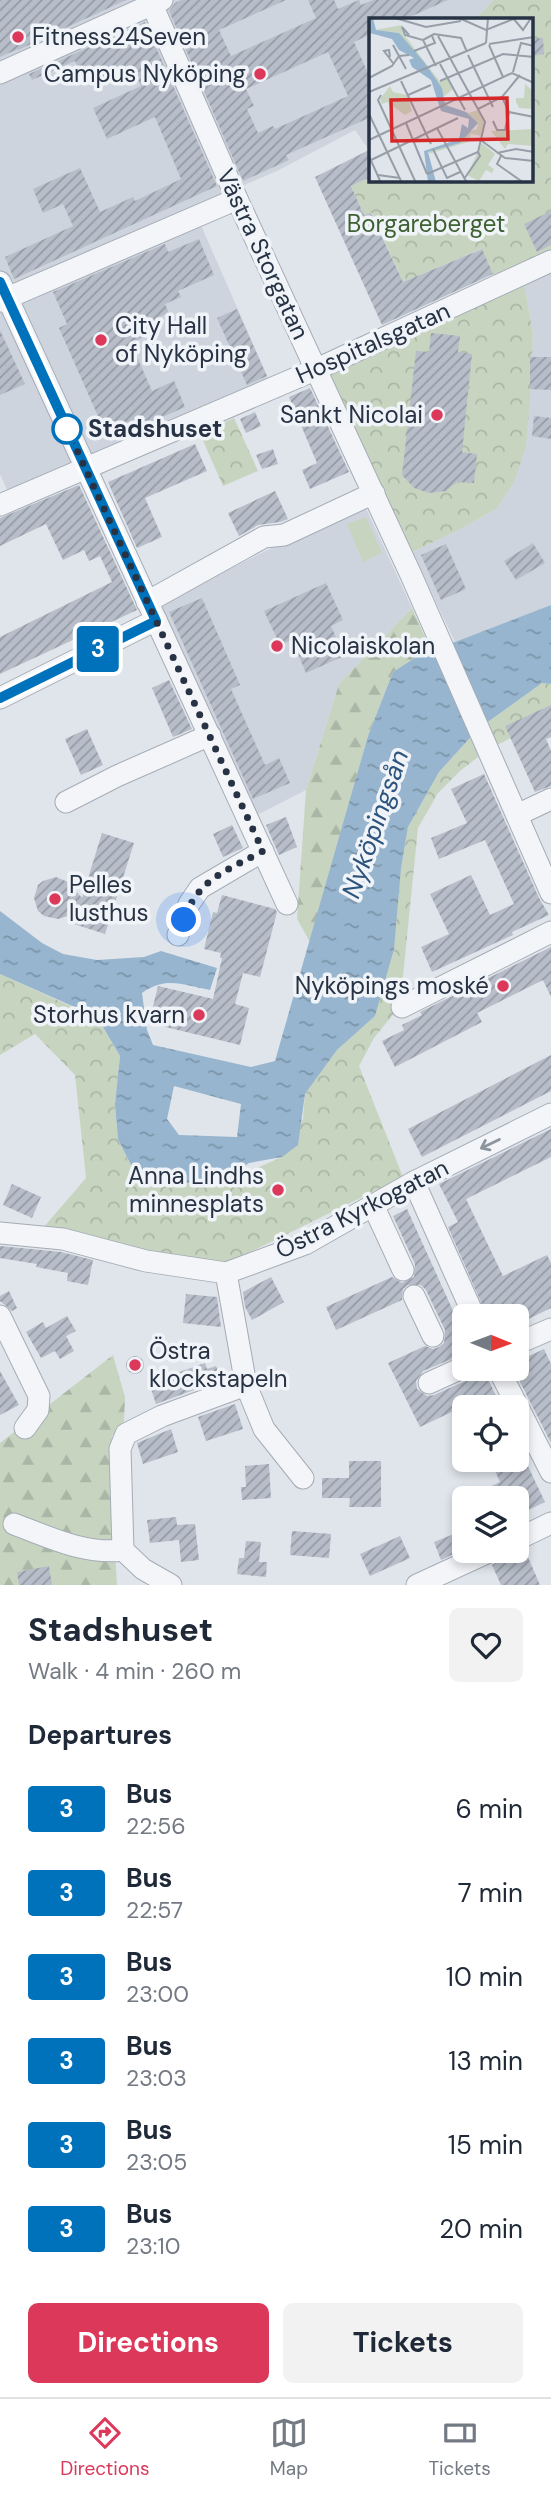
<!DOCTYPE html>
<html lang="en">
<head>
<meta charset="utf-8">
<style>
	:root { --surface:#fff; --page:#f2f2f3; --text:#1f2937; --muted:#747a83; --line:#e0e1e3; --accent:#dc385a }
	body { margin:0; font-family:"DM Sans",sans-serif; background:var(--page); color:var(--text); height:100vh; display:flex; flex-direction:column; font-size:26px; white-space:nowrap }
	* { box-sizing:border-box; margin:0 }
	p { font-size:23px; color:var(--muted) }
	.icon { flex:none; width:38px; height:38px; fill:none; stroke:currentColor; stroke-width:2; stroke-linecap:round; stroke-linejoin:round }
	.map { position:relative; height:1585px; overflow:hidden }
	.drawer { display:flex; flex-direction:column; background:var(--surface); flex:1 }
	.drawer>* { flex:none }
	.badge { padding:0 14px; border-radius:5px; font-size:24px; line-height:46px }
	.needle { width:46px; rotate:91deg }
	.controls { position:absolute; left:452px; top:1304px; display:grid; gap:14px }
	.controls a { display:grid; place-items:center; width:77px; height:77px; border-radius:10px; background:var(--surface); box-shadow:0 4px 10px #0003; font-size:35px }
	.you { position:absolute; width:35px; height:35px; margin:-18px; border:5px solid #fff; border-radius:50%; background:#1a73e8; box-shadow:0 0 0 10px #1a73e833 }
	.map>.badge { position:absolute; translate:-50% -50%; box-shadow:0 0 0 4px #fff }
	h2 { padding:0 28px; font-size:26px; line-height:63px }
	.round { display:grid; place-items:center; flex:none; width:74px; height:74px; border-radius:10px; background:var(--page) }
	.summary { display:flex; align-items:center; justify-content:space-between; height:119px; padding:0 28px }
	h1 { font-size:33px; font-weight:700; line-height:52px }
	.cta { display:flex; gap:14px; margin-top:auto; padding:14px 28px }
	.cta a { flex:1; height:80px; border-radius:10px; background:var(--accent); color:#fff; font-size:28px; font-weight:700; line-height:80px; text-align:center }
	.cta a+a { background:var(--page); color:var(--text) }
	ul { padding:0; list-style:none }
	li { display:flex; align-items:center; gap:21px; height:84px; padding:0 28px }
	li div { flex:1 }
	li b { display:block; font-size:26px }
	li em { font-style:normal }
	li .badge { min-width:77px; font-weight:700; text-align:center }
	.menu { display:flex; justify-content:space-around; align-items:center; height:98px; border-top:2px solid var(--line); background:var(--surface); font-size:19px; color:var(--muted) }
	.menu a { display:grid; justify-items:center; gap:4px }
	.menu .selected { color:var(--accent) }
	.map>svg:first-child { display:block }
	.built { fill:#ced4dd }
	.forest { fill:url(#forest-firs) }
	.park { fill:url(#park-crowns) }
	.pitch { fill:#c7d5c0 }
	.water { fill:url(#water-ripples); fill-rule:evenodd }
	.building { fill:url(#building-hatch); fill-rule:evenodd }
	.lines { fill:none; stroke-linecap:round; stroke-linejoin:round }
	.minor-casing { stroke:#a5acb6; stroke-width:23 }
	.minor { stroke:#f3f5f8; stroke-width:21 }
	.oneway { stroke:#8d949e }
	.line-casing { stroke:#fff; stroke-width:16 }
	.line { stroke:#0072bc; stroke-width:10 }
	.walk { stroke:#273344; stroke-width:7; stroke-dasharray:0 12.6 }
	.poi-dot { fill:#dc385a; stroke:#f0f4f8; stroke-width:2.5 }
	.stop-dot { fill:#fff; stroke:#0072bc; stroke-width:3.5 }
	.labels { text-anchor:middle; stroke-width:7; stroke-linejoin:round; paint-order:stroke }
	.poi-label { font-size:24px; fill:#273344; stroke:#f0f4f8; text-anchor:start }
	.park-label { font-size:24px; fill:#3e6133; stroke:#f0f4f8 }
	.street-label { font-size:24px; fill:#273344; stroke:#f0f4f8 }
	.stop-label { font-size:24px; font-weight:bold; fill:#273344; stroke:#f0f4f8; text-anchor:start }
	.water-label { font-size:26px; font-style:italic; fill:#2c547c; stroke:#f0f4f8 }
	.inset-road { fill:none; stroke:#969ea8; stroke-width:2 }
	.view { fill:#d62828; fill-opacity:0.15; stroke:#d62828; stroke-width:3.5 }
	.inset-edge { fill:none; stroke:#273344; stroke-width:3.5 }
</style>
</head>
<body>
<div class="map">
<svg width="551" height="1585" viewBox="0 0 551 1585">
	<defs>
		<pattern id="forest-firs" width="22" height="20" patternUnits="userSpaceOnUse" patternTransform="scale(1.75)"><rect width="22" height="20" fill="#c7d5c0"/><path d="M5 1l3.5 6h-7zM16 11l3.5 6h-7z" fill="#abb7a6"/></pattern>
		<pattern id="park-crowns" width="20" height="18" patternUnits="userSpaceOnUse" patternTransform="scale(1.75)"><rect width="20" height="18" fill="#c7d5c0"/><path d="M2 6a3 3 0 1 1 6 0M12 15a3 3 0 1 1 6 0" fill="none" stroke="#abb7a6"/></pattern>
		<pattern id="water-ripples" width="26" height="14" patternUnits="userSpaceOnUse" patternTransform="scale(1.75)"><rect width="26" height="14" fill="#97b5ce"/><path d="M2 4q2-2 4 0t4 0M15 11q2-2 4 0t4 0" fill="none" stroke="#7b94a9"/></pattern>
		<pattern id="building-hatch" width="6" height="6" patternUnits="userSpaceOnUse" patternTransform="scale(1.75)"><rect width="6" height="6" fill="#b7bec9"/><path d="M-1 1l2-2M0 6l6-6M5 7l2-2" fill="none" stroke="#959ba5"/></pattern>
	</defs>
	<rect width="100%" height="100%" fill="#e0e5eb"/>
	<g class="built">
		<polygon points="0,0 493,0 476,19 371,19 371,149 369,150 355,130 277,171 193,207 271,385 14,505 0,474"/>
		<polygon points="551,271 551,605 455,642 412,552 459,530 496,509 526,447 533,333 524,283"/>
		<polygon points="363,502 412,608 339,684 306,790 257,815 160,604"/>
	</g>
	<g class="forest">
		<polygon points="412,608 430,648 393,672 368,736 310,942 297,919 306,790 339,684"/>
		<polygon points="113,1355 125,1397 124,1421 112,1436 110,1460 117,1585 0,1585 0,1443"/>
	</g>
	<g class="park">
		<polygon points="493,0 551,0 551,252 495,278 481,249 403,282 372,213 364,215 351,186 371,177 371,180 532,180 532,19 476,19"/>
		<polygon points="524,283 533,333 530,399 526,447 514,482 496,509 459,530 412,552 328,374"/>
		<polygon points="234,418 258,471 223,486 200,434"/>
		<polygon points="542,683 551,684 551,718 487,750 460,771 438,793 418,828 400,1006 374,1038 359,1066 403,1177 220,1267 43,1228 86,1178 75,1075 35,1034 0,1055 0,974 97,1018 120,1056 115,1104 118,1139 134,1171 218,1185 282,1157 303,1119 305,1094 337,1050 375,1016 408,827 439,772 478,729"/>
	</g>
	<polygon class="pitch" points="366,517 382,553 363,562 347,524"/>
	<path class="water" d="M551,605V684L542,683L478,729L439,772L408,827L401,868L394,949L375,1016L337,1050L305,1094L298,1145L282,1157L249,1163L218,1185L169,1181L134,1171L118,1139L115,1104L120,1056L97,1017L0,974V911L42,943L63,954L97,960L144,957L161,951L217,968L210,990C183,985 166,976 142,993L147,1030L153,1045L251,1067L275,1061L368,736L393,672L430,648L455,642ZM174,1086L241,1104L237,1137L179,1135L167,1119Z"/>
	<g class="building">
		<polygon points="0,0 126,0 18,50 18,49 0,57"/>
		<path d="M181,0H286L219,30L231,56L316,18L308,0H334L338,9L359,0L361,5L373,0H448L405,19H371V34L354,42L371,80V117L286,155L289,160L243,181L169,11L175,3ZM328,52L348,96L275,129L273,126L258,133L247,109L254,106L246,89Z"/>
		<polygon points="145,22 217,186 14,279 5,257 73,226 63,204 43,213 33,189 80,168 100,212 133,197 135,201 181,179 155,117 107,139 93,108 141,86 131,65 86,86 75,61 32,80 29,74"/>
		<polygon points="543,38 544,54 532,56 532,39"/>
		<polygon points="371,149 371,177 351,186 364,215 371,213 403,282 482,249 493,274 382,325 315,177"/>
		<polygon points="551,211 551,245 537,252 524,224"/>
		<polygon points="199,239 214,275 178,291 181,297 165,304 169,313 156,318 161,330 131,343 152,391 174,381 185,407 109,441 59,328 67,324 53,292 165,244 168,252"/>
		<polygon points="237,309 267,376 247,385 217,318"/>
		<polygon points="0,330 25,384 0,395"/>
		<polygon points="431,333 460,336 458,352 472,354 462,452 477,454 474,483 457,482 446,491 429,493 414,488 402,475 416,351 429,352"/>
		<polygon points="530,357 551,357 551,390 530,389"/>
		<polygon points="310,388 349,472 310,489 302,470 317,463 289,397"/>
		<polygon points="255,412 261,426 246,433 240,419"/>
		<polygon points="534,416 551,418 551,439 532,436"/>
		<polygon points="195,444 207,471 145,498 162,537 137,548 108,482"/>
		<polygon points="273,449 278,464 262,469 256,455"/>
		<polygon points="79,485 137,610 0,674 0,637 112,582 100,556 89,561 84,550 63,560 46,524 0,546 0,518"/>
		<polygon points="275,491 288,519 280,522 258,525 239,536 228,513"/>
		<polygon points="533,543 545,563 516,580 504,561"/>
		<polygon points="446,544 466,589 441,600 421,555"/>
		<polygon points="326,583 343,620 331,626 344,656 306,673 292,640 280,645 264,611"/>
		<polygon points="202,598 240,685 231,689 265,765 279,758 290,783 253,799 169,612"/>
		<polygon points="169,680 192,729 173,737 152,688"/>
		<polygon points="551,705 551,737 546,739 551,751 551,786 535,792 505,726"/>
		<polygon points="87,729 103,765 81,775 65,739"/>
		<polygon points="484,774 539,898 549,915 512,932 513,935 432,972 421,947 449,934 430,894 471,875 490,915 514,904 485,840 439,859 431,838 467,823 451,789"/>
		<polygon points="286,817 297,847 279,855 266,825"/>
		<polygon points="232,825 243,848 223,857 213,834"/>
		<polygon points="102,833 134,843 105,934 74,924 77,913 58,919 44,916 38,911 34,898 38,885 43,881 56,877 68,882 82,898"/>
		<polygon points="222,895 275,909 277,912 260,977 243,973 235,1004 249,1008 240,1045 149,1023 158,986 213,999 222,958 220,958 221,953 204,949 213,912 217,913"/>
		<polygon points="551,947 551,997 543,980 477,1013 482,1022 395,1067 382,1041 404,1030 402,1025 422,1015 420,1012"/>
		<polygon points="551,1055 551,1091 422,1157 408,1129"/>
		<polygon points="551,1129 551,1157 466,1199 503,1276 547,1255 551,1263 551,1308 516,1325 516,1316 487,1316 448,1227 458,1222 439,1184"/>
		<polygon points="12,1184 41,1197 32,1218 3,1205"/>
		<polygon points="407,1209 464,1335 464,1354 423,1371 416,1381 417,1389 427,1396 434,1395 470,1379 477,1368 483,1368 501,1407 462,1407 420,1427 388,1363 425,1346 433,1349 439,1347 444,1343 445,1330 426,1290 421,1285 408,1285 403,1289 402,1300 336,1330 326,1307 392,1277 402,1283 414,1277 415,1264 393,1216"/>
		<polygon points="0,1246 61,1252 93,1260 88,1285 67,1281 68,1273 36,1267 37,1264 0,1258"/>
		<polygon points="271,1277 284,1302 252,1320 245,1307 243,1292"/>
		<polygon points="9,1291 17,1308 12,1311 0,1301 0,1296"/>
		<polygon points="186,1294 217,1297 221,1327 183,1323"/>
		<polygon points="67,1316 76,1331 66,1336 74,1351 60,1359 55,1351 41,1358 26,1332 43,1322 46,1328"/>
		<polygon points="544,1349 551,1364 551,1443 516,1374 516,1362"/>
		<circle cx="135" cy="1365" r="9"/>
		<polygon points="205,1363 207,1369 216,1366 221,1380 156,1404 150,1386 169,1379 168,1376"/>
		<polygon points="0,1371 19,1405 0,1415"/>
		<polygon points="235,1404 243,1429 206,1441 198,1417"/>
		<polygon points="171,1429 178,1452 143,1464 137,1443"/>
		<polygon points="490,1460 525,1460 545,1502 516,1516 516,1498 466,1498 500,1482"/>
		<polygon points="349,1461 381,1461 381,1507 349,1507 350,1498 322,1498 322,1478 349,1478"/>
		<polygon points="269,1464 271,1498 242,1500 241,1487 246,1487 245,1466"/>
		<polygon points="176,1517 177,1525 195,1524 199,1560 181,1562 179,1540 150,1543 147,1520"/>
		<polygon points="464,1530 464,1549 441,1560 434,1542"/>
		<polygon points="292,1531 331,1534 329,1558 290,1555"/>
		<polygon points="400,1536 410,1558 370,1576 360,1554"/>
		<polygon points="246,1541 261,1542 259,1562 267,1562 266,1577 237,1574 239,1558 244,1558"/>
		<polygon points="506,1550 516,1553 525,1550 540,1585 501,1585 492,1565 503,1558"/>
		<polygon points="49,1566 52,1585 19,1585 17,1572"/>
	</g>
	<g class="lines">
		<g class="minor-casing">
			<g id="minor">
				<polyline points="150,0 237,199 411,575 551,893"/>
				<polyline points="0,73 162,0"/>
				<polyline points="0,282 287,904"/>
				<polyline points="0,301 237,199"/>
				<polyline points="0,505 317,369 551,261"/>
				<polyline points="147,602 264,537 284,535 374,493"/>
				<polyline points="0,698 156,620"/>
				<polyline points="66,802 117,776 210,735"/>
				<polyline points="517,815 551,799"/>
				<polyline points="178,935 189,904 200,888 263,851"/>
				<polyline points="402,1007 551,932"/>
				<polyline points="414,1182 474,1316"/>
				<polyline points="373,1205 403,1270"/>
				<polyline points="0,1233 63,1239 146,1261 226,1273 305,1244 414,1182 551,1114"/>
				<polyline points="226,1273 246,1385 264,1429 303,1478"/>
				<polyline points="414,1296 433,1336"/>
				<polyline points="0,1316 39,1396 38,1410 25,1428"/>
				<polyline points="516,1344 551,1329"/>
				<polyline points="498,1368 551,1472"/>
				<polyline points="429,1383 464,1367"/>
				<path d="M14,1524C48,1537 86,1555 123,1550"/>
				<polyline points="516,1540 551,1523"/>
				<polyline points="171,1585 143,1569 123,1550 120,1449 126,1434 162,1416 246,1385"/>
				<polyline points="417,1585 493,1550"/>
			</g>
		</g>
		<use href="#minor" class="minor"/>
	</g>
	<defs><path id="oneway-shaft" d="M-6 0H5M1.5-3L5.5 0L1.5 3" fill="none" stroke-width="1.6" stroke-linecap="round" stroke-linejoin="round" transform="scale(1.75)"/></defs>
	<use class="oneway" href="#oneway-shaft" transform="translate(490 1144) rotate(154)"/>
	<g class="lines">
		<g class="line-casing">
			<polyline id="line" points="0,282 156,621 0,698"/>
		</g>
		<use href="#line" class="line"/>
		<path class="walk" d="M67,429L263,851C228,870 197,879 184,920"/>
	</g>
	<g class="poi-dot">
		<circle cx="18" cy="37" r="7"/>
		<circle cx="260" cy="74" r="7"/>
		<circle cx="101" cy="340" r="7"/>
		<circle cx="437" cy="415" r="7"/>
		<circle cx="277" cy="646" r="7"/>
		<circle cx="55" cy="899" r="7"/>
		<circle cx="503" cy="986" r="7"/>
		<circle cx="199" cy="1015" r="7"/>
		<circle cx="278" cy="1190" r="7"/>
		<circle cx="135" cy="1365" r="7"/>
	</g>
	<circle class="stop-dot" cx="67" cy="429" r="14"/>
	<g class="labels">
		<g class="poi-label">
			<text x="32" y="45">Fitness24Seven</text>
			<text x="246" y="82" text-anchor="end">Campus Nyköping</text>
			<text x="115" y="334">City Hall<tspan x="115" dy="28">of Nyköping</tspan></text>
			<text x="423" y="423" text-anchor="end">Sankt Nicolai</text>
			<text x="291" y="654">Nicolaiskolan</text>
			<text x="69" y="893">Pelles<tspan x="69" dy="28">lusthus</tspan></text>
			<text x="489" y="994" text-anchor="end">Nyköpings moské</text>
			<text x="185" y="1023" text-anchor="end">Storhus kvarn</text>
			<text x="264" y="1184" text-anchor="end">Anna Lindhs<tspan x="264" dy="28">minnesplats</tspan></text>
			<text x="149" y="1359">Östra<tspan x="149" dy="28">klockstapeln</tspan></text>
		</g>
		<g class="park-label">
			<text x="426" y="232">Borgareberget</text>
		</g>
		<g class="street-label">
			<text transform="translate(263 254) rotate(65)" y="8">Västra Storgatan</text>
			<text transform="translate(373 343) rotate(-24)" y="8">Hospitalsgatan</text>
			<text transform="translate(362 1209) rotate(-27)" y="8">Östra Kyrkogatan</text>
		</g>
		<g class="stop-label">
			<text x="88" y="437">Stadshuset</text>
		</g>
		<g class="water-label">
			<text transform="translate(375 824) rotate(-71)" y="9">Nyköpingsån</text>
		</g>
	</g>
	<g transform="translate(369 18)">
		<rect width="164" height="164" fill="#e0e5eb"/>
		<path d="M156,66L164,73V91L150,90L147,84V80H155ZM164,111V128L139,126L136,131L122,113Z" fill="#c7d5c0"/>
		<path d="M113,125L126,136L119,147L125,151L123,155L117,152L110,163L98,157Z" fill="#c7d5c0"/>
		<path d="M33,7V14L71,64L79,61L84,71L74,79L79,88L100,95L109,92L115,105L113,118L102,116L99,124L59,136L64,130L88,126L97,114L108,111L109,105L97,94L83,92L76,87L72,82L73,70L30,15L6,12ZM21,68L24,74L38,77L43,93L36,97L18,84L13,86L11,81Z" fill="#c7d5c0"/>
		<path d="M0,0H4L7,12L30,15L55,44L73,70L76,87L97,94L109,105L91,125L59,134L67,164H59L55,133L90,121L93,106L99,110L100,101L72,93L62,62L43,49L40,42L45,40L30,32L23,21L1,15Z" fill="#97b5ce"/>
		<path class="inset-road" d="M26,0L57,9L92,3M90,0L117,12L147,0M144,0L154,12L162,0M40,17L33,9L36,17L54,22L67,48M54,22L65,16L92,20L98,34M117,25L119,0M120,26L165,19M24,27L37,51M120,27L134,59M45,33L66,25L63,18M99,37L124,89M21,39L20,32L15,33L24,45M71,46L96,92M144,54L152,25L165,28M0,60L23,48L30,38L40,37M32,63L62,126M71,63L134,36L165,39M0,74L117,25M12,77L9,82L47,165M39,77L62,67M133,79L140,94L165,99M109,91L133,79L151,57M0,96L33,165M124,103L128,112H136L140,94M37,105L58,156M68,110L98,165M0,122L143,55L165,65M113,123L136,140L165,143M64,131L78,160L91,154M128,135L147,131L165,134M0,138L12,165M132,138L128,146L155,165M0,143L89,100M58,156L109,134L116,104L69,18M9,157L31,160M95,161L111,138L109,134"/>
		<path class="view" d="M138,80L139,121L23,123L22,82Z"/>
		<rect width="164" height="164" class="inset-edge"/>
	</g>
</svg>
<div class="controls">
<a><svg class="needle" viewBox="-14 -14 28 28"><path d="M0-13l5 13h-10z" fill="#e53935"/><path d="M0 13l5-13h-10z" fill="#747a83"/></svg></a>
<a><svg class="icon" aria-label="locate" viewBox="0 0 24 24"><circle cx="12" cy="12" r="6"/><path d="M12 2v4M12 18v4M2 12h4M18 12h4"/></svg></a>
<a><svg class="icon" aria-label="layers" viewBox="0 0 24 24"><path d="M12 4l9 5-9 5-9-5zM3 14l9 5 9-5"/></svg></a>
</div>
<div class="you" style="left:184px;top:920px"></div>
<b class="badge" style="left:98px;top:649px;background:#0072bc;color:#fff">3</b>
</div>
<section class="drawer">
<div class="summary"><div><h1>Stadshuset</h1><p>Walk · 4 min · 260 m</p></div><a class="round"><svg class="icon" aria-label="heart" viewBox="0 0 24 24"><path d="M12 20l-8-8c-3-5 5-10 8-4 3-6 11-1 8 4z"/></svg></a></div>
<h2>Departures</h2>
<ul>
<li><span class="badge" style="background:#0072bc;color:#fff">3</span><div><b>Bus</b><p>22:56</p></div><em>6 min</em></li>
<li><span class="badge" style="background:#0072bc;color:#fff">3</span><div><b>Bus</b><p>22:57</p></div><em>7 min</em></li>
<li><span class="badge" style="background:#0072bc;color:#fff">3</span><div><b>Bus</b><p>23:00</p></div><em>10 min</em></li>
<li><span class="badge" style="background:#0072bc;color:#fff">3</span><div><b>Bus</b><p>23:03</p></div><em>13 min</em></li>
<li><span class="badge" style="background:#0072bc;color:#fff">3</span><div><b>Bus</b><p>23:05</p></div><em>15 min</em></li>
<li><span class="badge" style="background:#0072bc;color:#fff">3</span><div><b>Bus</b><p>23:10</p></div><em>20 min</em></li>
</ul>
<div class="cta"><a>Directions</a><a>Tickets</a></div>
</section>
<nav class="menu">
<a class="selected"><svg class="icon" aria-label="directions" viewBox="0 0 24 24"><path d="M12 3l9 9-9 9-9-9zM9 14v-3h6M13 9l2 2-2 2"/></svg>Directions</a>
<a><svg class="icon" aria-label="map" viewBox="0 0 24 24"><path d="M3 6l6-2 6 2 6-2v14l-6 2-6-2-6 2zM9 4v14M15 6v14"/></svg>Map</a>
<a><svg class="icon" aria-label="tickets" viewBox="0 0 24 24"><path d="M3 7h18v10H3zM15 7v10"/></svg>Tickets</a>
</nav>
</body>
</html>
